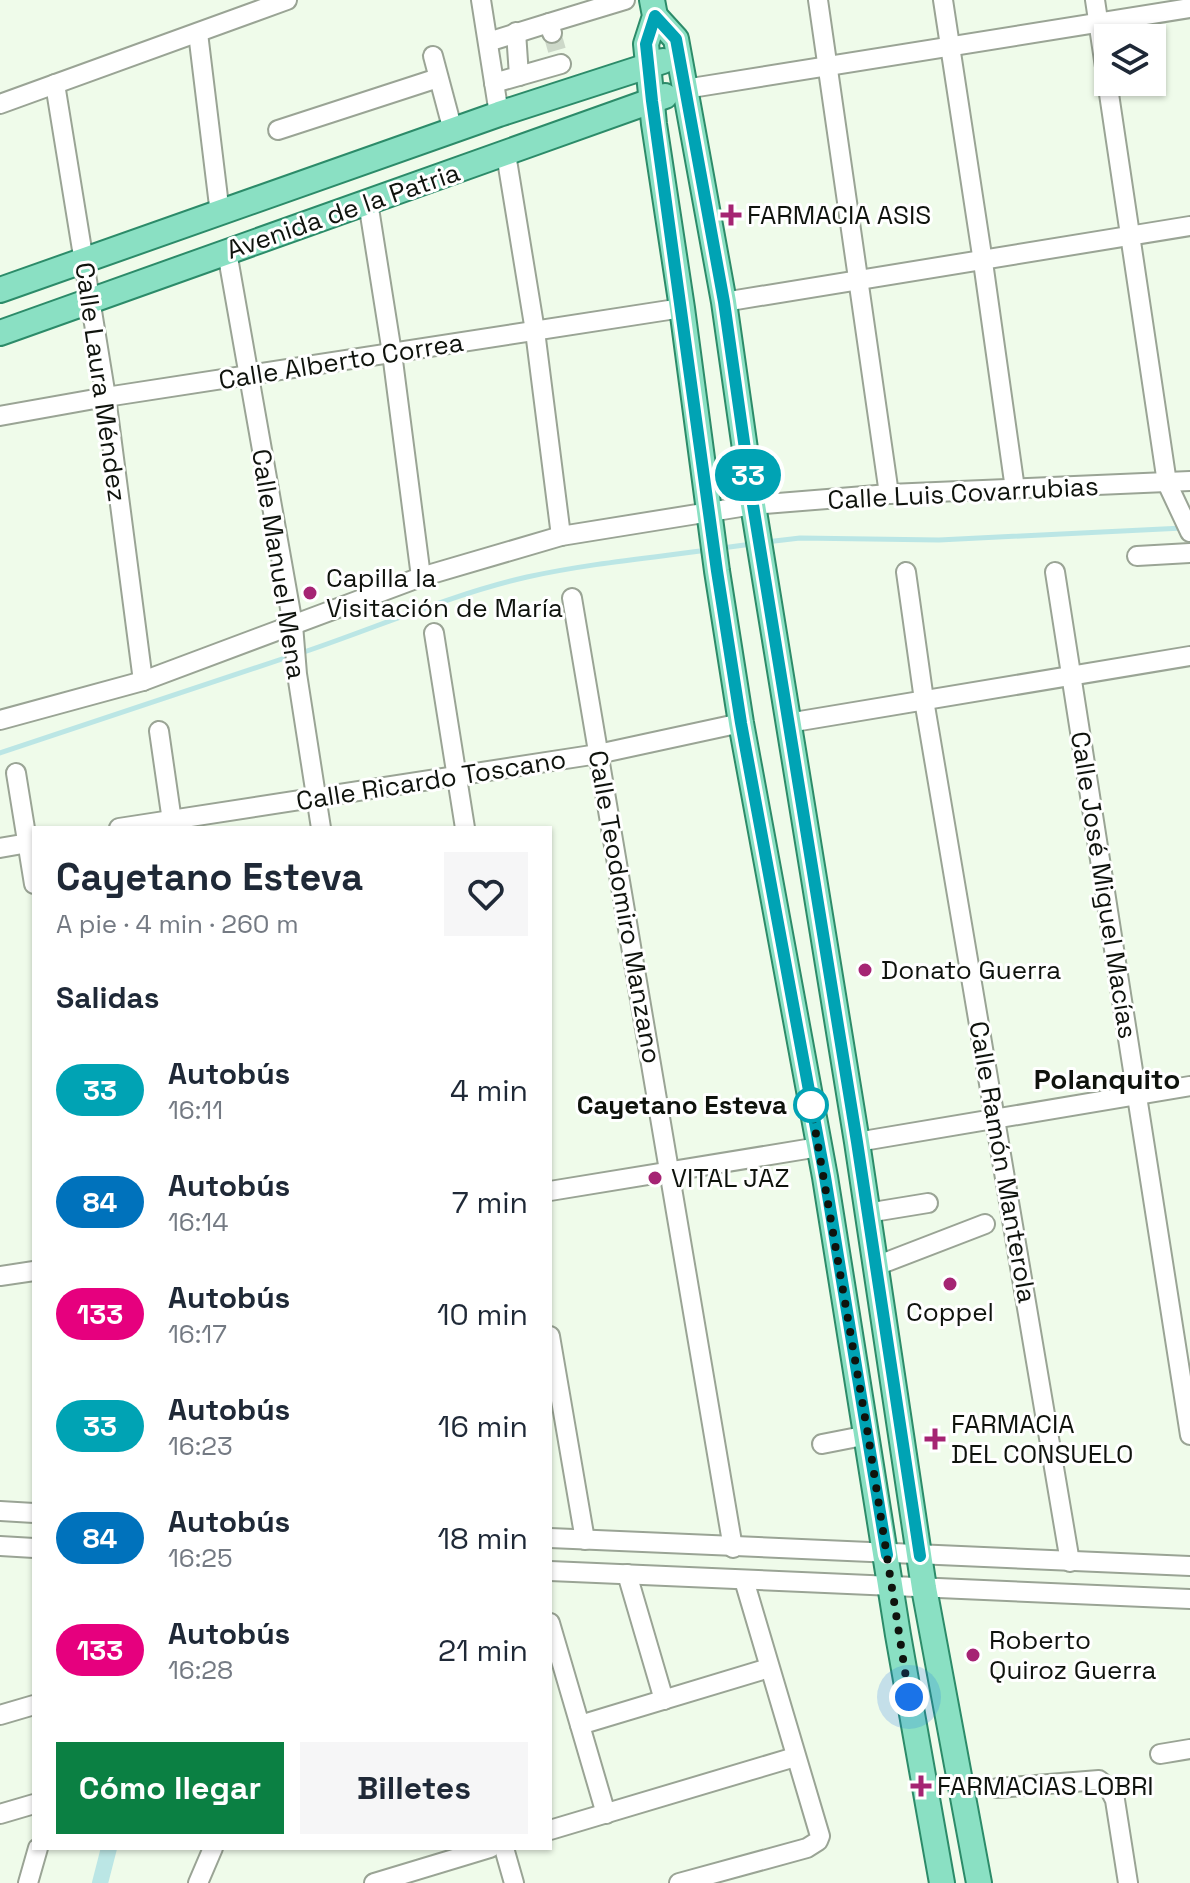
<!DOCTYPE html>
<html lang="es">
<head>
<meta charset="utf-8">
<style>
	:root { --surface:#fff; --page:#f6f6f7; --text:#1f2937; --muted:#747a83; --accent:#0b8043 }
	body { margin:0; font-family:"Space Grotesk",sans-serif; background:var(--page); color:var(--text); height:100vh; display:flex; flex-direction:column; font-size:30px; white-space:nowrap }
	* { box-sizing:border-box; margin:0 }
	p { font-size:26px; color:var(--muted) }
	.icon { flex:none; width:44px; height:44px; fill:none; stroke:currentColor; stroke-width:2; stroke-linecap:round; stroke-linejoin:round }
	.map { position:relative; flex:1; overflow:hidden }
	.panel { position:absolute; left:32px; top:826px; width:520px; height:1024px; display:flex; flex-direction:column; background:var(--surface); border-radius:0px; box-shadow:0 2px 6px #0004 }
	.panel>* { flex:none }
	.badge { padding:0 16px; border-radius:26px; font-size:28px; line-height:52px }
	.controls { position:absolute; left:1094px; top:24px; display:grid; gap:16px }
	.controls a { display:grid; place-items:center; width:72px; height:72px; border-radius:0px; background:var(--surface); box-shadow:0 2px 6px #0004; font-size:40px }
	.you { position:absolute; width:40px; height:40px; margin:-20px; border:6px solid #fff; border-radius:50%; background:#1a73e8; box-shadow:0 0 0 12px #1a73e833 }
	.map>.badge { position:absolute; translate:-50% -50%; box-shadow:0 0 0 4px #fff }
	h2 { padding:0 24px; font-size:30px; line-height:72px }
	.round { display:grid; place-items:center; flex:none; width:84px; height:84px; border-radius:0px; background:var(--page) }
	.headline { display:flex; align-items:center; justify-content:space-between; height:136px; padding:0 24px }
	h1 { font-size:38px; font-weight:600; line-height:60px }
	.cta { display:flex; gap:16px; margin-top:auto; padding:16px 24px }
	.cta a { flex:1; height:92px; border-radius:0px; background:var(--accent); color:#fff; font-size:32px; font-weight:600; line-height:92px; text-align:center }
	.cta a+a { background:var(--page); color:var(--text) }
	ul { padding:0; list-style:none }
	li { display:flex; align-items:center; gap:24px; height:112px; padding:0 24px }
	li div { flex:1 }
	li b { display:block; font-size:30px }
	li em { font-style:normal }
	li .badge { min-width:88px; font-weight:700; text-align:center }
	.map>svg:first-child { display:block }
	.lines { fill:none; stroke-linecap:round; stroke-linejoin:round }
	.stream { stroke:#bbe6e5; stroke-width:5 }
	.canal { stroke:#bbe6e5; stroke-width:16 }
	.minor-tunnel { stroke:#cdd8c9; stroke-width:18; stroke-dasharray:18 9; stroke-linecap:butt }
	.minor-casing { stroke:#9aa495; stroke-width:22 }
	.major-casing { stroke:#2c8b69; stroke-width:28 }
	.minor { stroke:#fff; stroke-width:18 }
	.major { stroke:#8ae0c3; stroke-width:24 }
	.line-casing { stroke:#fff; stroke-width:18 }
	.line { stroke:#00a3b4; stroke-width:12 }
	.walk { stroke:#0f130d; stroke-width:8; stroke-dasharray:0 14.4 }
	.poi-dot { fill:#a52473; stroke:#fff; stroke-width:3 }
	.stop-dot { fill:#fff; stroke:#00a3b4; stroke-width:4 }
	.labels { text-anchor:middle; stroke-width:6; stroke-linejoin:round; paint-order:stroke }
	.street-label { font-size:26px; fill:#0f130d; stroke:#fff }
	.poi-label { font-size:26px; fill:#0f130d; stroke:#fff; text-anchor:start }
	.stop-label { font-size:26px; font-weight:bold; fill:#0f130d; stroke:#fff; text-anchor:end }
	.neighbourhood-label { font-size:28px; font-weight:bold; fill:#0f130d; stroke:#fff }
</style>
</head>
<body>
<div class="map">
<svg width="1190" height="1883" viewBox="0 0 1190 1883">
	<rect width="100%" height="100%" fill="#effbea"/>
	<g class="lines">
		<g class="stream">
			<polyline points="766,542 800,538 939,540 1183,528"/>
			<polyline points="722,548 752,544"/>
			<path d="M301,653C376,628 449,595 527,577C586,564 648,558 708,550"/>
			<polyline points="0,753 291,656"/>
		</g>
		<polyline class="canal" points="100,1883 109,1848"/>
		<polyline class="minor-tunnel" points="552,33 560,61"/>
		<g class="minor-casing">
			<g id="minor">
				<polyline points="481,0 499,114"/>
				<polyline points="818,0 889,494"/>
				<polyline points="943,0 983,262 1015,489"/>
				<polyline points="1095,0 1167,483 1190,532"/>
				<polyline points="516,32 519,76"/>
				<polyline points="198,33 220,214"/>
				<polyline points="552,33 549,23 625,0"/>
				<polyline points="488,42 549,23"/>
				<polyline points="433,56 453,131"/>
				<polyline points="494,83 561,64"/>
				<polyline points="55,84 106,397 143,681"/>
				<polyline points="685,89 1190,8"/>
				<polyline points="0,104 287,0"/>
				<polyline points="278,130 438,78"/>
				<polyline points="506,154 535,331 561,536"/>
				<polyline points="368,202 392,353 421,577"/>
				<polyline points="227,252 293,625 297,674 321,828"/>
				<polyline points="724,302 1190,226"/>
				<polyline points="0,416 106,397 682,308"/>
				<polyline points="1137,556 1190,553"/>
				<polyline points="906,572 924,700 1070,1562"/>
				<polyline points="1055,572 1190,1435"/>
				<polyline points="572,598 733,1548"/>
				<polyline points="434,633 465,828"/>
				<polyline points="0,720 143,681 421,577 561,536 753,505 889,494 1190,481"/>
				<polyline points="788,723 1190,656"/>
				<polyline points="159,731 173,828"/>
				<polyline points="16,773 34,884"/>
				<polyline points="119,828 598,754 741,723"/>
				<polyline points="0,848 34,842"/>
				<polyline points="857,1142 1190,1086"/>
				<polyline points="550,1191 819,1147"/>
				<polyline points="867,1213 928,1203"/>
				<polyline points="876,1266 985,1224"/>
				<polyline points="0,1276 34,1271"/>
				<polyline points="550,1336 585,1540"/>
				<polyline points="822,1444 868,1435"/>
				<polyline points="0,1511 34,1513"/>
				<polyline points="550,1538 1190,1566"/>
				<polyline points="0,1546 34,1548"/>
				<polyline points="550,1571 1190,1599"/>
				<polyline points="627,1574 664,1700"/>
				<polyline points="550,1623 606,1814"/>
				<polyline points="0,1715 34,1705"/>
				<polyline points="580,1725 769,1668"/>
				<polyline points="1160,1754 1190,1749"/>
				<polyline points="997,1788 1099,1780 1109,1788 1115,1800 1128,1883"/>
				<polyline points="0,1814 34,1804"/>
				<polyline points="550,1830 795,1757"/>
				<polyline points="504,1848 514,1883"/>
				<polyline points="28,1883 38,1848"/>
				<polyline points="198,1883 213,1848"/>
				<polyline points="374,1883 490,1848"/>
				<polyline points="679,1883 807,1848 818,1841 820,1836 744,1580"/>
			</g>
		</g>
		<g class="major-casing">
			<g id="major">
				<polyline points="652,0 655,16 646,44 654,124 682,308 717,571 741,723 825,1177 898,1635 942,1883"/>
				<polyline points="655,16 676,39 724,302 753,505 857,1142 924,1588 979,1883"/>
				<polyline points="0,290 499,114 663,61"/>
				<polyline points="0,333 665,96"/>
			</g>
		</g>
		<use href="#minor" class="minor"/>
		<use href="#major" class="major"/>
	</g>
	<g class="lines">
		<g class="line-casing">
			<polyline id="line" points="887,1555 825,1177 741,723 717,571 652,101 646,44 655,16 676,39 724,302 753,505 857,1142 920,1556"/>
		</g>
		<use href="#line" class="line"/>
		<polyline class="walk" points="811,1105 868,1435 909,1697"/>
	</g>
	<g class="poi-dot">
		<path d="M727 203h8v8h8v8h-8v8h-8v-8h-8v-8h8z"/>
		<circle cx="310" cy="593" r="8"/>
		<circle cx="865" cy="970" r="8"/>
		<circle cx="655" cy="1178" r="8"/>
		<circle cx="950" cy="1284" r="8"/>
		<path d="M931 1427h8v8h8v8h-8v8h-8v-8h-8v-8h8z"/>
		<circle cx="973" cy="1655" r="8"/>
		<path d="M917 1774h8v8h8v8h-8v8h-8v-8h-8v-8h8z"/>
	</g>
	<circle class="stop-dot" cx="811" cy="1105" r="16"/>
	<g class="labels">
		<g class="street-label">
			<text transform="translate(343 211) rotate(-19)" y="9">Avenida de la Patria</text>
			<text transform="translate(341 361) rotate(-9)" y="9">Calle Alberto Correa</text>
			<text transform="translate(101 382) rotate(82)" y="9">Calle Laura Méndez</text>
			<text transform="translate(963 493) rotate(-3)" y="9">Calle Luis Covarrubias</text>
			<text transform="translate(279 564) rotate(81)" y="9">Calle Manuel Mena</text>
			<text transform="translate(431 780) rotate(-9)" y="9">Calle Ricardo Toscano</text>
			<text transform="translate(1104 885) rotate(81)" y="9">Calle José Miguel Macías</text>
			<text transform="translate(625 907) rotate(80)" y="9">Calle Teodomiro Manzano</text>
			<text transform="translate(1003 1162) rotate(80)" y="9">Calle Ramón Manterola</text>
		</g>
		<g class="poi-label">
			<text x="747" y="224">FARMACIA ASIS</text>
			<text x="326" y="587">Capilla la<tspan x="326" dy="30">Visitación de María</tspan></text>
			<text x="881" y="979">Donato Guerra</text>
			<text x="671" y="1187">VITAL JAZ</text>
			<text x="950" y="1321" text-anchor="middle">Coppel</text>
			<text x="951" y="1433">FARMACIA<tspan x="951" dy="30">DEL CONSUELO</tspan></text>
			<text x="989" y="1649">Roberto<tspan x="989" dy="30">Quiroz Guerra</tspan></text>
			<text x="937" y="1795">FARMACIAS LOBRI</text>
		</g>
		<g class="stop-label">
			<text x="787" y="1114">Cayetano Esteva</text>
		</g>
		<g class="neighbourhood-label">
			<text x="1107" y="1089">Polanquito</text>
		</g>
	</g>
</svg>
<div class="controls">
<a><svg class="icon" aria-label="layers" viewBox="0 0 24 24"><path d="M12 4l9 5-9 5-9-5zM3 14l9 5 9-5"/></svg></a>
</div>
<div class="you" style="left:909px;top:1697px"></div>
<b class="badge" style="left:748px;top:475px;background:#00a3b4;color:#fff">33</b>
<section class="panel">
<div class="headline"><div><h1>Cayetano Esteva</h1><p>A pie · 4 min · 260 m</p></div><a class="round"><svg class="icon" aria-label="heart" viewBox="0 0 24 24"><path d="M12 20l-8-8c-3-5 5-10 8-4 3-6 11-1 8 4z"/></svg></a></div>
<h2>Salidas</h2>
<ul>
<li><span class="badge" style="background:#00a3b4;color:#fff">33</span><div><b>Autobús</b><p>16:11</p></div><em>4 min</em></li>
<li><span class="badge" style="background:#0072bc;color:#fff">84</span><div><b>Autobús</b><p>16:14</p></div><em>7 min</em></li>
<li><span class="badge" style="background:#e6007e;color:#fff">133</span><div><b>Autobús</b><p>16:17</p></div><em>10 min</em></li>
<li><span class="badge" style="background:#00a3b4;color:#fff">33</span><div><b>Autobús</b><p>16:23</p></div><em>16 min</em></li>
<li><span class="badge" style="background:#0072bc;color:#fff">84</span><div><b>Autobús</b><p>16:25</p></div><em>18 min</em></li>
<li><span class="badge" style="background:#e6007e;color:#fff">133</span><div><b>Autobús</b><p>16:28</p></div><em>21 min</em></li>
</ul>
<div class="cta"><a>Cómo llegar</a><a>Billetes</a></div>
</section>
</div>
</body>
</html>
